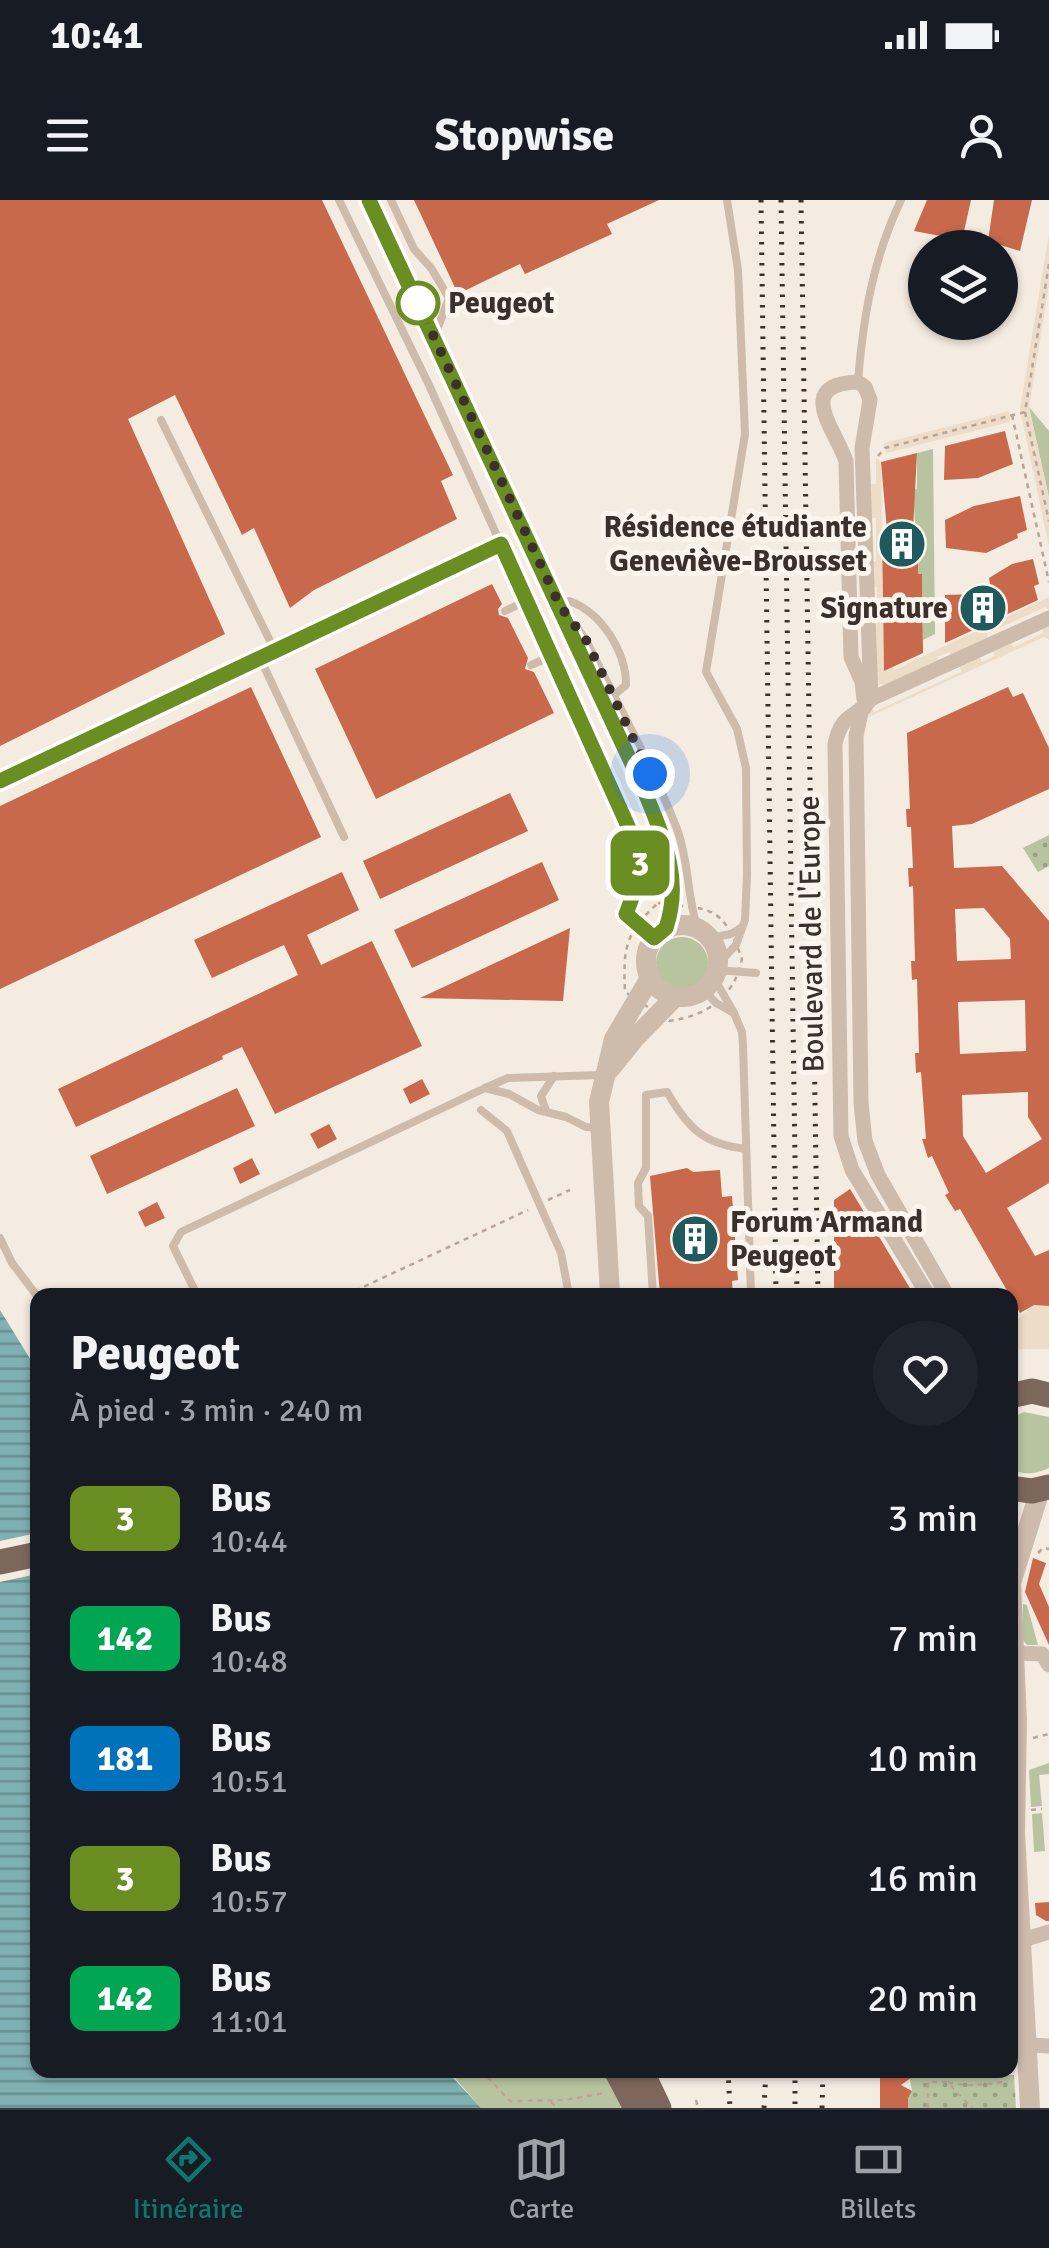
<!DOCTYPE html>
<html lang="fr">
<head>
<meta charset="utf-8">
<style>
	:root { --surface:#171b24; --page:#20242c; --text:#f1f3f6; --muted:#9ea1a6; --line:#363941; --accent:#0f766e }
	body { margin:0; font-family:Signika,sans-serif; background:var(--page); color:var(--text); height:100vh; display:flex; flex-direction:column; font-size:38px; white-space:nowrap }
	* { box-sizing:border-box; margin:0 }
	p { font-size:32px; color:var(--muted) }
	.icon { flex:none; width:55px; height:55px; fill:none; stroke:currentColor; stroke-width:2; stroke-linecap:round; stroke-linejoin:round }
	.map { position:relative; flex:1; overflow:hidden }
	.drawer { position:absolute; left:30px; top:1088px; width:988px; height:790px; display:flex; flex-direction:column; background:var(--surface); border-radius:20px; box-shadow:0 2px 8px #0004 }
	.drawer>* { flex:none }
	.badge { padding:0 20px; border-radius:15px; font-size:35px; line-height:65px }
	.controls { position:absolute; left:908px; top:30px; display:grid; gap:20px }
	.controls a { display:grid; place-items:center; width:110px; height:110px; border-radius:50%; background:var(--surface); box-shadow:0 2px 8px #0004; font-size:50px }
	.you { position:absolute; width:50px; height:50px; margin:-25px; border:8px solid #fff; border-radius:50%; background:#1a73e8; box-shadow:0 0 0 15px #1a73e833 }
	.map>.badge { position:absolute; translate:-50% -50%; box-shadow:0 0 0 5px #fff }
	.round { display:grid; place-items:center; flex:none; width:105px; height:105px; border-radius:52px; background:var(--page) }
	.head { display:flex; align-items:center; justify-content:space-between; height:170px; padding:0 40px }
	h1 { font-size:48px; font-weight:700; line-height:75px }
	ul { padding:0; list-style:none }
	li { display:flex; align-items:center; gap:30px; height:120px; padding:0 40px }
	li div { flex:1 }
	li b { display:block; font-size:38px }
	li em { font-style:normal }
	li .badge { min-width:110px; font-weight:700; text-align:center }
	.status { display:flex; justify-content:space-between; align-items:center; height:70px; padding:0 50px; background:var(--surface); direction:ltr }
	.status svg { height:28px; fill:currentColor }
	header { display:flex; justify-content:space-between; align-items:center; height:130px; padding:0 40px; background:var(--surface); font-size:45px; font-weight:700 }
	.tab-bar { display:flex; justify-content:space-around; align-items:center; height:140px; border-top:2px solid var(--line); background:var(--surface); font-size:28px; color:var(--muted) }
	.tab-bar a { display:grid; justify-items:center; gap:5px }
	.tab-bar .current { color:var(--accent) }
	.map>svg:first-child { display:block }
	.grass { fill:#b8c4a0 }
	.park { fill:url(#park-dots) }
	.plaza { fill:#ecdcc8 }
	.water { fill:url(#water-rules) }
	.pier { fill:#f4ebe1 }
	.building { fill:#c8694b; fill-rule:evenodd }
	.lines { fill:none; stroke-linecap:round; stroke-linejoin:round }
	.path { stroke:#b9a596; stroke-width:2.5; stroke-dasharray:5 5; stroke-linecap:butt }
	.service { stroke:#cdbbac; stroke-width:8 }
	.minor { stroke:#cdbbac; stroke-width:15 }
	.tertiary { stroke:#cdbbac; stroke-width:20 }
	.primary { stroke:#7d675c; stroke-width:25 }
	.rail { stroke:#3b302b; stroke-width:5; stroke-dasharray:2.5 8; stroke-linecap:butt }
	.line-casing { stroke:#fff; stroke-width:22 }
	.line { stroke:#6b8e23; stroke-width:15 }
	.walk { stroke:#3b302b; stroke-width:10; stroke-dasharray:0 18 }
	.stop-dot { fill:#fff; stroke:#6b8e23; stroke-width:5 }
	.labels { text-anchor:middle; stroke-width:10; stroke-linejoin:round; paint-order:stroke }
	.stop-label { font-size:30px; font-weight:bold; fill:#3b302b; stroke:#fbf5ee; text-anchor:start }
	.poi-label { font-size:30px; font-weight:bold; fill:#3b302b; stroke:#fbf5ee; text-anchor:end }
	.street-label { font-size:30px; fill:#3b302b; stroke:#fbf5ee }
</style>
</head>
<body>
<div class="status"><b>10:41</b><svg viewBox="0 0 49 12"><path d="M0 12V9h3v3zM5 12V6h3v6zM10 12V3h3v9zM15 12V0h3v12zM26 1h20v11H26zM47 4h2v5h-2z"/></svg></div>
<header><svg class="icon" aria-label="menu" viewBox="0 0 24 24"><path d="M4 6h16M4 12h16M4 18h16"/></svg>Stopwise<svg class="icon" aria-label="person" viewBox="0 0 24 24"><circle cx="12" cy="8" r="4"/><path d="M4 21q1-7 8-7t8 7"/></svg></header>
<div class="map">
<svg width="1049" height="1908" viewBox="0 0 1049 1908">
	<defs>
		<pattern id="park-dots" width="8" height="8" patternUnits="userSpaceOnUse" patternTransform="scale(2.5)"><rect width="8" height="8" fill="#b8c4a0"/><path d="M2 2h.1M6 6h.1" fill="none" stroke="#97a083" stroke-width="1.8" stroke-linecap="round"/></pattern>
		<pattern id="water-rules" width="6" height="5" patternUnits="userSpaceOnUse" patternTransform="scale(2.5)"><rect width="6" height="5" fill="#7fb0b2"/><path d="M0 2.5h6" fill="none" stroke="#699091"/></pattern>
	</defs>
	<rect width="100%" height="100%" fill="#f4ebe1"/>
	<g class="grass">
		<polygon points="1029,207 1049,231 1049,298"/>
		<polygon points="933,249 935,434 923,440 922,375 918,374 913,290 917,289 917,253"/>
		<circle cx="682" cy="763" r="26"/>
		<path d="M1024,1212L1049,1217V1268C1036,1274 1023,1276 1010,1268V1218Z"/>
		<polygon points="1023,1404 1027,1405 1038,1445 1027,1445 1022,1439"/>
		<polygon points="1049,1563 1049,1574 1039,1575 1042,1606 1031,1607 1029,1570"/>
		<polygon points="1042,1613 1045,1651 1034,1652 1032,1614"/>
		<polygon points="448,1870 613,1870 624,1908 481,1908"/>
	</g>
	<g class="park">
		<polygon points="1049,635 1049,666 1038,672 1023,648"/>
		<polygon points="908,1870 982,1870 983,1876 1014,1875 1016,1908 908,1908 908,1898 912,1891"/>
	</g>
	<g class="plaza">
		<polygon points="1049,33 1049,85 1029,207 1049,298 1049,347 1020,209"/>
		<polygon points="1009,211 1010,222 886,253 884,243"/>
		<polygon points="876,258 881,262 884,471 893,467 894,470 1049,397 1049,410 1045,407 987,434 988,439 952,456 949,452 937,457 939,462 885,485 876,483 877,387 870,387 870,362 876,361 876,318 869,318 869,284 876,284"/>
		<polygon points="1049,427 1049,439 1044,437 862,520 872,508 874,512 961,472 960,467 980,457 982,462 995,456 993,451 1011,443 1014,447 1043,433 1042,429"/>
		<polygon points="1032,1105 1049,1106 1049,1149 1010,1149 1010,1128"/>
	</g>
	<polygon class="water" points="0,1110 37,1170 38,1870 446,1870 481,1908 0,1908"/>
	<polygon class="pier" points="37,1333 37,1374 0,1382 0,1341"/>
	<g class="building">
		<polygon points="0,0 322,0 453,275 441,281 457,319 314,390 290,408 254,328 242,335 175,195 128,219 225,434 0,546"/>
		<polygon points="414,0 659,0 607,24 612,34 525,74 520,64 458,94"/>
		<polygon points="927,0 971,0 962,40 914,31"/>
		<polygon points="994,0 1032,0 1020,51 988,41"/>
		<polygon points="1005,231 1013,264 978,278 944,280 945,246"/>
		<polygon points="917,253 913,330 918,329 918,374 922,374 923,453 884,471 882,330 887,330 881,262"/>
		<polygon points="1020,296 1027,330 1017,334 1018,338 986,353 946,348 945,320 974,306"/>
		<polygon points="1033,359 1039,384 1034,386 1038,400 945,443 945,395 976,394 990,384 989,378 1012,364"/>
		<polygon points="492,384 502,404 498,409 499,415 508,418 528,458 525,469 534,472 554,513 376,599 315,469"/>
		<polygon points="251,487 321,637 0,789 0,606"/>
		<path d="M1008,487L1013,497L1023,493L1049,548V589L972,624L952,626L954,668L1002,666L1049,721V983L1007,1008L1035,1056L1049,1050V1106L1034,1105L1020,1113L960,1009L955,1011L945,995L949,993L932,956L928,958L922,939H926L921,872L916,873L915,853H919L917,779L912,780L911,761H915L913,686L909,687L908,668H913L911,627H907L906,609H910L907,533ZM984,708L1010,739L1011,759L957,761L955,709ZM1025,800L1026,851L960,854L958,802ZM1028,892V917L1042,939L986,973L963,936L962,895Z"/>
		<polygon points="510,593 528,631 380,699 363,661"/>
		<polygon points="542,662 559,700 412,768 394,730"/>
		<polygon points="342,672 359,710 307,735 321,765 372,741 422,846 275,914 242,847 222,856 223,859 76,927 58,889 298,775 284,745 212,778 194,740"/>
		<polygon points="570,728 563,801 420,798"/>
		<polygon points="422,879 430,894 410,904 403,889"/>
		<polygon points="237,888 255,926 107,994 90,956"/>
		<polygon points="329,924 337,939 318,949 310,934"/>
		<polygon points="252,958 260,974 240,984 233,968"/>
		<polygon points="687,968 693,972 720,970 722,997 732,996 738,1080 732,1081 733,1095 660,1095 650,976"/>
		<polygon points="850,989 872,1025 914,1095 834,1095 834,1000"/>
		<polygon points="157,1002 165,1018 145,1027 138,1012"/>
		<polygon points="1033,1358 1046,1363 1039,1384 1049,1407 1049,1445 1025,1392"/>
		<polygon points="1049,1702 1049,1721 1046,1721 1036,1715 1035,1703"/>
		<polygon points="880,1870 908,1870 911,1878 901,1885 912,1891 908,1898 908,1908 880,1908"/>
	</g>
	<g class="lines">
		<g class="path">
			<polyline points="1049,64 1025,212 1049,321"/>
			<polyline points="1012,215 1049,382"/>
			<polyline points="878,256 885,248 1025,212"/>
			<path d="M658,703C710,710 722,703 742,759C734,798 706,816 669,821L625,792C623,748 625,733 658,703Z"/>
			<polyline points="548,1000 570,990"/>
			<polyline points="346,1095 528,1010"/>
			<polyline points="1038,1353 1043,1348 1049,1349"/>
			<polyline points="1033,1538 1049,1534"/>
			<polyline points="1031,1610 1042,1609"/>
			<polyline points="481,1870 510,1901 564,1900 605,1893"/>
			<path d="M948,1882C970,1889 986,1883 1008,1882"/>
			<polyline points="696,1900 698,1908"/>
			<polyline points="551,1902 557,1908"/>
			<polyline points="928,1908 928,1882 947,1882 972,1908"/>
		</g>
		<g class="service">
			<polyline points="339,0 429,185 636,644 642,671 627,714 654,739"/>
			<path d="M369,0L645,590C663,637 683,678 666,728"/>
			<polyline points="391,0 414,49 431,68 449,98 434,138"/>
			<path d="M858,182C863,117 873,59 901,0"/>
			<polyline points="161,220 275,451"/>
			<path d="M560,406L569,401C601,412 626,451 626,485L613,496"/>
			<polyline points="505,411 526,401"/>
			<path d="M565,412L586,440C615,500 653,566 677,629C689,661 687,695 697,727"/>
			<polyline points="260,458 344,637"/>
			<polyline points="531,465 552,456"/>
			<polyline points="0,581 501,344"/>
			<polyline points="710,738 731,734 742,727"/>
			<polyline points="718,764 736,745 745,720 747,675 746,568 737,529 706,472 745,234 738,70 727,0"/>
			<polyline points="717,770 756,773"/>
			<polyline points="704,790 716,803 734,813 714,778"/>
			<polyline points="734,813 742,832 743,847 751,1095"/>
			<polyline points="481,910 507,931 561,1053 569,1095"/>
			<polyline points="546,911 541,896 554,876"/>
			<polyline points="599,928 586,927 566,917 538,910 509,894 485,888 508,878 601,875"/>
			<polyline points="0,1038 12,1063 38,1097"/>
			<polyline points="197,1095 173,1046 181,1032 485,888"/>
			<path d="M653,1095L648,1016L639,1006L638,983L646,968V895L667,892C688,928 703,944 746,949"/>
			<polyline points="680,1870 688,1870"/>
		</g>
		<g class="minor">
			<path d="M865,507L862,482L851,457L846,261C835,229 794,184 858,182L865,187L870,200L862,248L871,499"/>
			<polyline points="862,508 856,536 861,903 865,941 878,975 947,1095"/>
			<path d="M928,1095L852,970L841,936L835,544C842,512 854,520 871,499L1049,418"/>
			<polyline points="1015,1453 1042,1454 1049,1465"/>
			<polyline points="1023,1740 1049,1732"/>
			<polyline points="1028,1845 1049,1846"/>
		</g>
		<g class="tertiary">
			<circle cx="682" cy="761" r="36"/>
			<polyline points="610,869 635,838 675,797"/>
			<polyline points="610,1095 599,902 614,839 650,778"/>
			<polyline points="1030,1908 1015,1632 1017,1522 1011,1383 1040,1290"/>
		</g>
		<g class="primary">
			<polyline points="1010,1196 1032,1191 1049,1195"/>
			<polyline points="1010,1288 1032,1291 1049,1287"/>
			<polyline points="0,1362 38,1354"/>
			<polyline points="616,1870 636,1908"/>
			<polyline points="641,1870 659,1908"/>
		</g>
		<g class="rail">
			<polyline points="761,0 776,1095"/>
			<polyline points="781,0 797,1095"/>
			<polyline points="801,0 818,1095"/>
			<polyline points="728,1870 730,1908"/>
			<polyline points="795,1870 795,1908"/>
			<polyline points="764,1908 766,1870"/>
			<polyline points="822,1908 823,1870"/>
		</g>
	</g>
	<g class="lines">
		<g class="line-casing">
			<path id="line" d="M0,581L501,344L636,644L642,671L626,714L654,738L666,728C683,678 663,637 644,590L369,0"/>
		</g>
		<use href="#line" class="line"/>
		<polyline class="walk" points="418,103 560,406 586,440 650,574"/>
	</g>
	<defs>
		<g id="building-disc" transform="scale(2.5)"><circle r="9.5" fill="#1f5a5e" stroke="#fbf5ee"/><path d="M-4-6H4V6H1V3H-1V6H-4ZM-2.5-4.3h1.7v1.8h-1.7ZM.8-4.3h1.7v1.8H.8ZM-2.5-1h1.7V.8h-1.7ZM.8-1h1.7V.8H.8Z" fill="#fff"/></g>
	</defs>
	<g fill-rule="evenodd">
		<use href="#building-disc" x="902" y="344"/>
		<use href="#building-disc" x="983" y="408"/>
		<use href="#building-disc" x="695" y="1039"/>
	</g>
	<circle class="stop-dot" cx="418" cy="103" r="20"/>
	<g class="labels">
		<g class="stop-label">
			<text x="448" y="113">Peugeot</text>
		</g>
		<g class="poi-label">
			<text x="867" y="337">Résidence étudiante<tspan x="867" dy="34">Geneviève-Brousset</tspan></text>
			<text x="948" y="418">Signature</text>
			<text x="730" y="1032" text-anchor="start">Forum Armand<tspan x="730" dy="34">Peugeot</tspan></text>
		</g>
		<g class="street-label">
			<text transform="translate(811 734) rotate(-91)" y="10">Boulevard de l'Europe</text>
		</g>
	</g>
</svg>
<div class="controls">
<a><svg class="icon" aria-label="layers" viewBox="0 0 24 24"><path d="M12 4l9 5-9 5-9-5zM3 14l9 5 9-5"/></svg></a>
</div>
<div class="you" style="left:650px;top:574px"></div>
<b class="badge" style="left:640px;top:663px;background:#6b8e23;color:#fff">3</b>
<section class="drawer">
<div class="head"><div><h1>Peugeot</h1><p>À pied · 3 min · 240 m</p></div><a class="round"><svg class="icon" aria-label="heart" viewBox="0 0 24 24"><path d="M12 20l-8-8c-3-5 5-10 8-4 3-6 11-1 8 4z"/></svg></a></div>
<ul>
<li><span class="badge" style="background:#6b8e23;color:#fff">3</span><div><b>Bus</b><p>10:44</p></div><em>3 min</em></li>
<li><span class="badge" style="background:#00a651;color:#fff">142</span><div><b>Bus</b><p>10:48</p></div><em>7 min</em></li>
<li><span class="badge" style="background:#0072bc;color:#fff">181</span><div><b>Bus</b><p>10:51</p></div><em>10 min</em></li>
<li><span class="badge" style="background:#6b8e23;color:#fff">3</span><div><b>Bus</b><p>10:57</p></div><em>16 min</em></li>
<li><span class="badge" style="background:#00a651;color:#fff">142</span><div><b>Bus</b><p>11:01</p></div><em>20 min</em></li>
</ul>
</section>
</div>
<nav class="tab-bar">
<a class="current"><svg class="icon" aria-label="directions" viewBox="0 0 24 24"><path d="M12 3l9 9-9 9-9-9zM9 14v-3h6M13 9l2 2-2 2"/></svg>Itinéraire</a>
<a><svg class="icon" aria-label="map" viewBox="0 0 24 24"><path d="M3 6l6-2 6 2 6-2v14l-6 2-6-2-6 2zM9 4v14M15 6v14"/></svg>Carte</a>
<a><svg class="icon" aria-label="tickets" viewBox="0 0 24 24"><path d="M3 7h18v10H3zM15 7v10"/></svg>Billets</a>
</nav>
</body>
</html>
